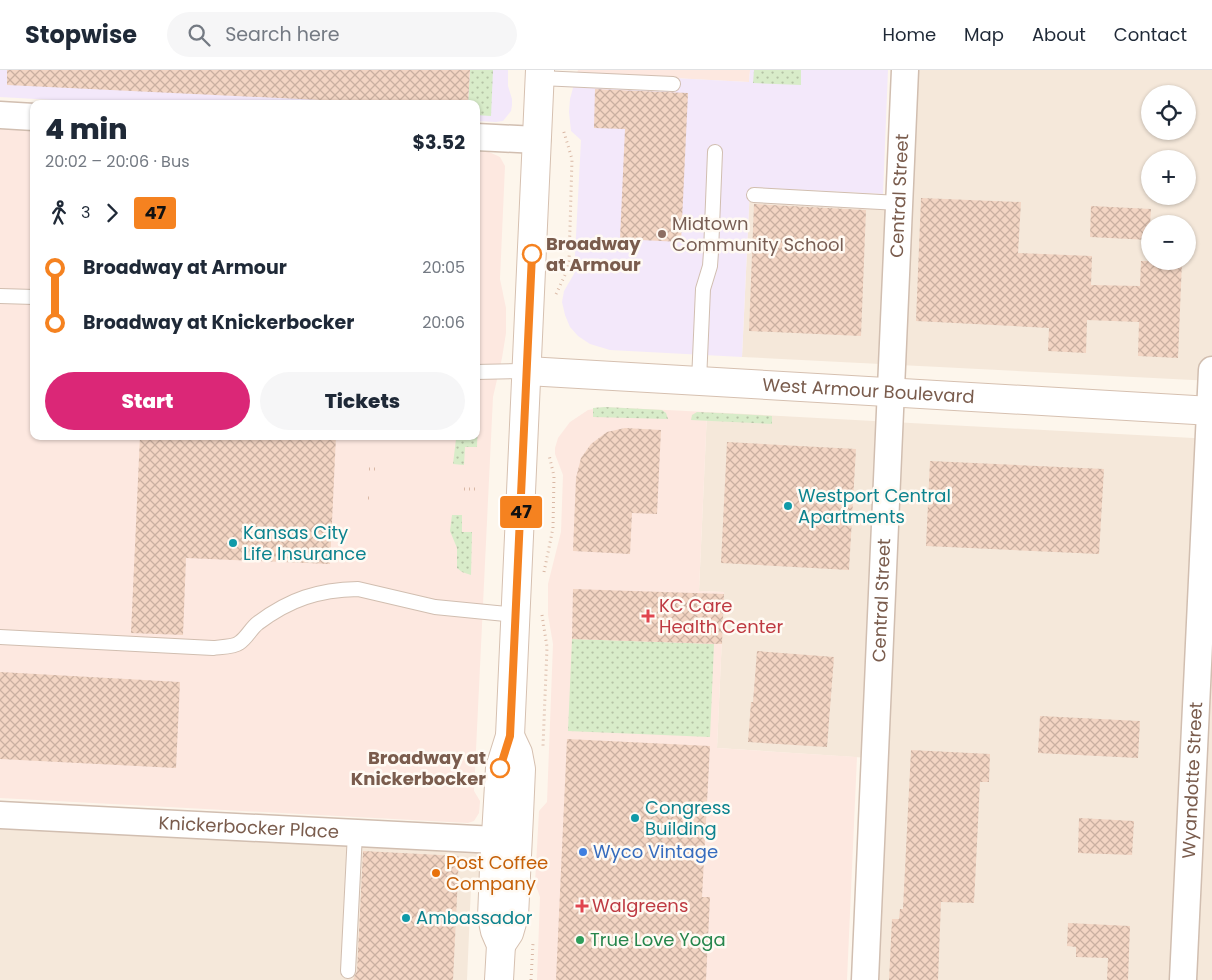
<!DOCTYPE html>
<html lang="en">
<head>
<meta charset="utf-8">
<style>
	:root { --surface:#fff; --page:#f6f6f7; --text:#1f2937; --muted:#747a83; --line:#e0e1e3; --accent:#db2777 }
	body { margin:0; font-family:Poppins,sans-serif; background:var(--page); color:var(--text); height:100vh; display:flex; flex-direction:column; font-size:19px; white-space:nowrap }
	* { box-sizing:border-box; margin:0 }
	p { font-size:16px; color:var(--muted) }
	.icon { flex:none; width:28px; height:28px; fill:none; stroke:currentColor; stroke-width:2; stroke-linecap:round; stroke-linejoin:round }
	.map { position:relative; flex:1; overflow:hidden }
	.sheet { position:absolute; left:30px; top:30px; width:450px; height:340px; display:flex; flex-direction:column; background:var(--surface); border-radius:10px; box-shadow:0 1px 4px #0004 }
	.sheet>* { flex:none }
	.badge { padding:0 10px; border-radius:4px; font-size:18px; line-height:32px }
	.tools { position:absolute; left:1141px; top:15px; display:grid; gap:10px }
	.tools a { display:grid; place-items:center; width:55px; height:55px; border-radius:50%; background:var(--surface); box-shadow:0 1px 4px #0004; font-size:25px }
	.map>.badge { position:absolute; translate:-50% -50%; box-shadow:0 0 0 2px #fff }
	.legs { display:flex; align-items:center; gap:8px; height:55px; padding:0 15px; font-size:16px }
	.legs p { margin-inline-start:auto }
	.summary { display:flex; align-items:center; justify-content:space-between; height:85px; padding:0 15px }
	h1 { font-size:28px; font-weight:800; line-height:38px }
	.primary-button { display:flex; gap:10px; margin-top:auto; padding:10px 15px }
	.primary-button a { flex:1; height:58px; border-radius:30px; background:var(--accent); color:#fff; font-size:20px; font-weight:800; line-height:58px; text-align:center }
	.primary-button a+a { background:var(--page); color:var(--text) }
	ul { padding:0 15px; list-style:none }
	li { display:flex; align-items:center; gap:18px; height:55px; font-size:19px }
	li i { display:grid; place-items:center; width:8px; height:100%; margin:0 6px; background:currentColor }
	li i::after { content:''; width:12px; height:12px; margin:-6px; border:4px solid; border-radius:50%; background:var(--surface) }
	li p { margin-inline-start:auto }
	li:first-child i { background:linear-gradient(#0000 50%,currentColor 0) }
	li:last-child i { background:linear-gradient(currentColor 50%,#0000 0) }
	header { display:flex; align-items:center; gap:30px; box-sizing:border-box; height:70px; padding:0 25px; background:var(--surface); border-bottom:1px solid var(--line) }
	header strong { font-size:24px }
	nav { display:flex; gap:28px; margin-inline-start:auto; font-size:18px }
	.search { width:350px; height:45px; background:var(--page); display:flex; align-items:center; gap:12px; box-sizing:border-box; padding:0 18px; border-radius:28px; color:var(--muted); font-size:19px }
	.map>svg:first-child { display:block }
	.residential { fill:#f5e8da; fill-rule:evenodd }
	.commercial { fill:#fde8e0 }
	.education { fill:#f3e8fa }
	.green { fill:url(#green-dots) }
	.building { fill:url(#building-cross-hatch) }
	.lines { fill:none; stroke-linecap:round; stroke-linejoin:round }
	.lane-casing { stroke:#d1beb0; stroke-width:16 }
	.street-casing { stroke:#d1beb0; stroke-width:29 }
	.secondary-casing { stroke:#d6c0b0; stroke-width:30 }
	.path { stroke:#d9b8a5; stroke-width:3; stroke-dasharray:1 4; stroke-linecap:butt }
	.lane { stroke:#fff; stroke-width:14 }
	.street { stroke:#fff; stroke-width:26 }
	.secondary { stroke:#fff; stroke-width:28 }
	.line-1-casing { stroke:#fff; stroke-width:11 }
	.line-1 { stroke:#f58220; stroke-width:8 }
	.education-dot { fill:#8d6e63; stroke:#fffaf3; stroke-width:2 }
	.stop-1-dot { fill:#fff; stroke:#f58220; stroke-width:2.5 }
	.culture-dot { fill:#0f9aa8; stroke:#fffaf3; stroke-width:2 }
	.health-dot { fill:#e0444e; stroke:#fffaf3; stroke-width:2 }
	.shop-dot { fill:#3f7fe0; stroke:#fffaf3; stroke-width:2 }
	.food-dot { fill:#e8710a; stroke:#fffaf3; stroke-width:2 }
	.leisure-dot { fill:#2e9e5b; stroke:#fffaf3; stroke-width:2 }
	.labels { text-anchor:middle; stroke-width:5; stroke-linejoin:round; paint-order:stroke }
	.street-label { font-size:18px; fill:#7a5c4d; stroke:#fffaf3 }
	.education-label { font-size:18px; fill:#785e54; stroke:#fffaf3; text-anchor:start }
	.stop-label { font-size:18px; font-weight:bold; fill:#7a5c4d; stroke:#fffaf3; text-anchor:start }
	.culture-label { font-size:18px; fill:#0d838f; stroke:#fffaf3; text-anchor:start }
	.health-label { font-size:18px; fill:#be3a42; stroke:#fffaf3; text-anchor:start }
	.shop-label { font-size:18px; fill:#366cbe; stroke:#fffaf3; text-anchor:start }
	.food-label { font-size:18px; fill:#c56008; stroke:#fffaf3; text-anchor:start }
	.leisure-label { font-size:18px; fill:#27864d; stroke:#fffaf3; text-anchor:start }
</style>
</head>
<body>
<header>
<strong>Stopwise</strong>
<div class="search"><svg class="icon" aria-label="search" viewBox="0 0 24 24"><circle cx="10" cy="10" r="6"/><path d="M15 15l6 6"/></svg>Search here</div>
<nav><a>Home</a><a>Map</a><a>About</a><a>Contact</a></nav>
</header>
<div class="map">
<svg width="1212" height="910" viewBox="0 0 1212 910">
	<defs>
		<pattern id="green-dots" width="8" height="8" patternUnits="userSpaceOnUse" patternTransform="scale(1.25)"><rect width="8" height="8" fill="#d8ecc9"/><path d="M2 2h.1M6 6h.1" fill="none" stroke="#b4c2a5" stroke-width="1.8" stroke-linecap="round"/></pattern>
		<pattern id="building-cross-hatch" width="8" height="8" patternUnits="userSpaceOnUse" patternTransform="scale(1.25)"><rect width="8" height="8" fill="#f3d5c3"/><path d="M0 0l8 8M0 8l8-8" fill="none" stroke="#cab0a1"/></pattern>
	</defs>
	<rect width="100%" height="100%" fill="#fdf6ec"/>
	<g class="residential">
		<path d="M917,0H1212V311L742,287L750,117L911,126ZM1150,24H1188V61H1150ZM1150,89H1188V126H1150ZM1150,154H1188V191H1150Z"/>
		<polygon points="707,342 1212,369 1212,910 875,910 885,689 717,678 724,522 699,521"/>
		<polygon points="0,755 480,782 480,809 471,817 467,910 0,910"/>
	</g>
	<g class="commercial">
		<polygon points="578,0 750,0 749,12 577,3"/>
		<polygon points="0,57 34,59 34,366 476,366 476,81 489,82 500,87 505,96 500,209 506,238 506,263 502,288 493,327 474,721 480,731 479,743 474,751 468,753 0,728"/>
		<polygon points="605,337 707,342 699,521 724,522 717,678 857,687 847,910 537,910 540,827 535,813 539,741 547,732 553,574 548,545 548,514 561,462 563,405 555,384 555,378 558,368 570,352 588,340"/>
	</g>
	<g class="education">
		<polygon points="0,0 508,0 508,16 512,29 512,35 511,41 503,51 496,52 476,51 476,34 125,34 0,27"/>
		<polygon points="750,0 888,0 883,124 750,117 742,287 610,280 590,274 578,266 570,257 565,245 562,232 564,221 574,204 581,70 571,61 569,42 570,29 577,3 749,12"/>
	</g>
	<g class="green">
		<polygon points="470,0 493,0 491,46 476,45 476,34 468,34"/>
		<polygon points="754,0 801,0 801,15 753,13"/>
		<polygon points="605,337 662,340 666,343 668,349 593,347 593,338"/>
		<polygon points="697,342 772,346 772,354 691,350 692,345"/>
		<polygon points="476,344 478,344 477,377 465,377 464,395 453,394 456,369 459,366 476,366"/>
		<polygon points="452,445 462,445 462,462 472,462 471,505 462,502 457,498 457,478 450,461"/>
		<polygon points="572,569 714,574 710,667 568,661"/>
	</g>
	<g class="building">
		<polygon points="7,0 470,0 468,34 403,34 7,15"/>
		<polygon points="595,19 688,23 681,172 620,169 625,59 594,58"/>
		<polygon points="921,128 1021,132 1018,183 1092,186 1091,215 1140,216 1141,191 1182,191 1178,288 1138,286 1139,252 1087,250 1086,283 1048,281 1049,258 916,251"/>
		<polygon points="754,134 866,140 861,266 749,261"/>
		<polygon points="1091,136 1151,139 1149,170 1090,167"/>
		<polygon points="625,358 661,360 657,444 632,443 630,484 573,481 576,408 581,388 591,374 607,362"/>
		<polygon points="140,366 336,366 330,494 186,488 183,565 131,563"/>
		<polygon points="727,372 856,379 849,500 721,493"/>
		<polygon points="930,391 1104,399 1099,484 926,476"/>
		<polygon points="573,519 724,524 722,574 572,569"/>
		<polygon points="757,581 834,587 827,677 748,672 751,632 753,632"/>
		<polygon points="0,602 180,612 176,698 0,689"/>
		<polygon points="1040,646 1140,651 1138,688 1038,683"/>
		<polygon points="567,669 710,676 702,827 710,827 706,910 556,910"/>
		<polygon points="911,680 990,684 989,712 980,712 974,833 941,832 938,910 889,910 892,849 899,849 900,839 903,839"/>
		<polygon points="1079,748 1134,751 1132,785 1078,783"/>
		<polygon points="363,781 459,786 453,910 353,910 357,901"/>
		<polygon points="1068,853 1130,856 1128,910 1107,910 1108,888 1076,887 1076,877 1067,876"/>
	</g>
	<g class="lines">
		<g class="lane-casing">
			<g id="lane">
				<polyline points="540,8 673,14"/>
				<polyline points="754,125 899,133"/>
				<polyline points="0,226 34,227"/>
				<polyline points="476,302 527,301"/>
				<polyline points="699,311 703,219 710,196 711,182 715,82"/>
				<path d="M0,567L213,578C220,577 234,577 239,573C247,568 251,558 258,553C290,529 318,520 358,519L435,537L516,545"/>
				<polyline points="348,901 355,763"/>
			</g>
		</g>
		<g class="street-casing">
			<g id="street">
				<polyline points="0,45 34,47"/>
				<polyline points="476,67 537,70"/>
				<path id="s1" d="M0,745L496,770"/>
				<path id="s2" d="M865,910L905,0"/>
				<path id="s3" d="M1183,910L1212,300"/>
			</g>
		</g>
		<g class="secondary-casing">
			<g id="secondary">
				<path id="s4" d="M527,301L1212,341"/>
				<polyline points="501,875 509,863 514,846 519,745 521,699 518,683 510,666"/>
				<polyline points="499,910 501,875 495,861 492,847 494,799 500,698 510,666 540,0"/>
			</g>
		</g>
		<g class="path">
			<polyline points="556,224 566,203 569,191 572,89 563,59"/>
			<polyline points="369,399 375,399"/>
			<polyline points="464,419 475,419"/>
			<polyline points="368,428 373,428"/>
			<polyline points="544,502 553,458 554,406 549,385"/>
			<polyline points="542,545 547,577 543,676"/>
			<polyline points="531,910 533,873"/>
		</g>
		<use href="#lane" class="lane"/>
		<use href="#street" class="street"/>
		<use href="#secondary" class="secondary"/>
	</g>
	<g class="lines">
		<g class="line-1-casing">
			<polyline id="line-1" points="500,698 510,666 532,184"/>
		</g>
		<use href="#line-1" class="line-1"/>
	</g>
	<circle class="education-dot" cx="662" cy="164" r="5"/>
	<g class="stop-1-dot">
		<circle cx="532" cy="184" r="9"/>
		<circle cx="500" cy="698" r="9"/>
	</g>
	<g class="culture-dot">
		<circle cx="788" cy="436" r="5"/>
		<circle cx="233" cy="473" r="5"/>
		<circle cx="635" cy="748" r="5"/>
		<circle cx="406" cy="848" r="5"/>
	</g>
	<g class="health-dot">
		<path d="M645.5 538.5h5v5h5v5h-5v5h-5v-5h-5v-5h5z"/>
		<path d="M579.5 828.5h5v5h5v5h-5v5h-5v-5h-5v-5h5z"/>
	</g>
	<circle class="shop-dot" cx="583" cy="782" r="5"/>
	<circle class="food-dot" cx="436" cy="803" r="5"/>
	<circle class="leisure-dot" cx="580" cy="870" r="5"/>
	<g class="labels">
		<g class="street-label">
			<text dy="6" stroke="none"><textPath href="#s2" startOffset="785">Central Street</textPath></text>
			<text dy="6" stroke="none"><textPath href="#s4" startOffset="342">West Armour Boulevard</textPath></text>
			<text dy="6" stroke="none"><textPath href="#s2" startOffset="380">Central Street</textPath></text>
			<text dy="6" stroke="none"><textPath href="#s3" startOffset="200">Wyandotte Street</textPath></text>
			<text dy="6" stroke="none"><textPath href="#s1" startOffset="249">Knickerbocker Place</textPath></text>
		</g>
		<g class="education-label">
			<text x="672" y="160">Midtown<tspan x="672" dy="21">Community School</tspan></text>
		</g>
		<g class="stop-label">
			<text x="546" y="180">Broadway<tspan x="546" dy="21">at Armour</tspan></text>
			<text x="486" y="694" text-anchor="end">Broadway at<tspan x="486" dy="21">Knickerbocker</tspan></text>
		</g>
		<g class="culture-label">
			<text x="798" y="432">Westport Central<tspan x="798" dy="21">Apartments</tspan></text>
			<text x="243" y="469">Kansas City<tspan x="243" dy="21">Life Insurance</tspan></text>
			<text x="645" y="744">Congress<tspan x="645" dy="21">Building</tspan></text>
			<text x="416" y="854">Ambassador</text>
		</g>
		<g class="health-label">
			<text x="659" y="542">KC Care<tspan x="659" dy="21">Health Center</tspan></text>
			<text x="592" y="842">Walgreens</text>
		</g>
		<g class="shop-label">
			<text x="593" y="788">Wyco Vintage</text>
		</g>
		<g class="food-label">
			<text x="446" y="799">Post Coffee<tspan x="446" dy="21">Company</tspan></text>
		</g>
		<g class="leisure-label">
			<text x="590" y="876">True Love Yoga</text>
		</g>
	</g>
</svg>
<div class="tools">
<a><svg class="icon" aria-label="locate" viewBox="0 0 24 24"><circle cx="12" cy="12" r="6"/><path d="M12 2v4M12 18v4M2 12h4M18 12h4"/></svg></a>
<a>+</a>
<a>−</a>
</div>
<b class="badge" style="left:521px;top:442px;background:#f58220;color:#111">47</b>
<section class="sheet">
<div class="summary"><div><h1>4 min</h1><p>20:02 – 20:06 · Bus</p></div><b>$3.52</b></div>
<div class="legs"><svg class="icon" aria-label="walk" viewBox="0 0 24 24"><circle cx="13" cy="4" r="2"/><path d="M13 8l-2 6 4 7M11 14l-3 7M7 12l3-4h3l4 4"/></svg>3<svg class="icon" aria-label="forward" viewBox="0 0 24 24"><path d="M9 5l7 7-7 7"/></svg><b class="badge" style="background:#f58220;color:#111">47</b></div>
<ul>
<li><i style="color:#f58220"></i><b>Broadway at Armour</b><p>20:05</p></li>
<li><i style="color:#f58220"></i><b>Broadway at Knickerbocker</b><p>20:06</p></li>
</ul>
<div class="primary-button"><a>Start</a><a>Tickets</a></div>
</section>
</div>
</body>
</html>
